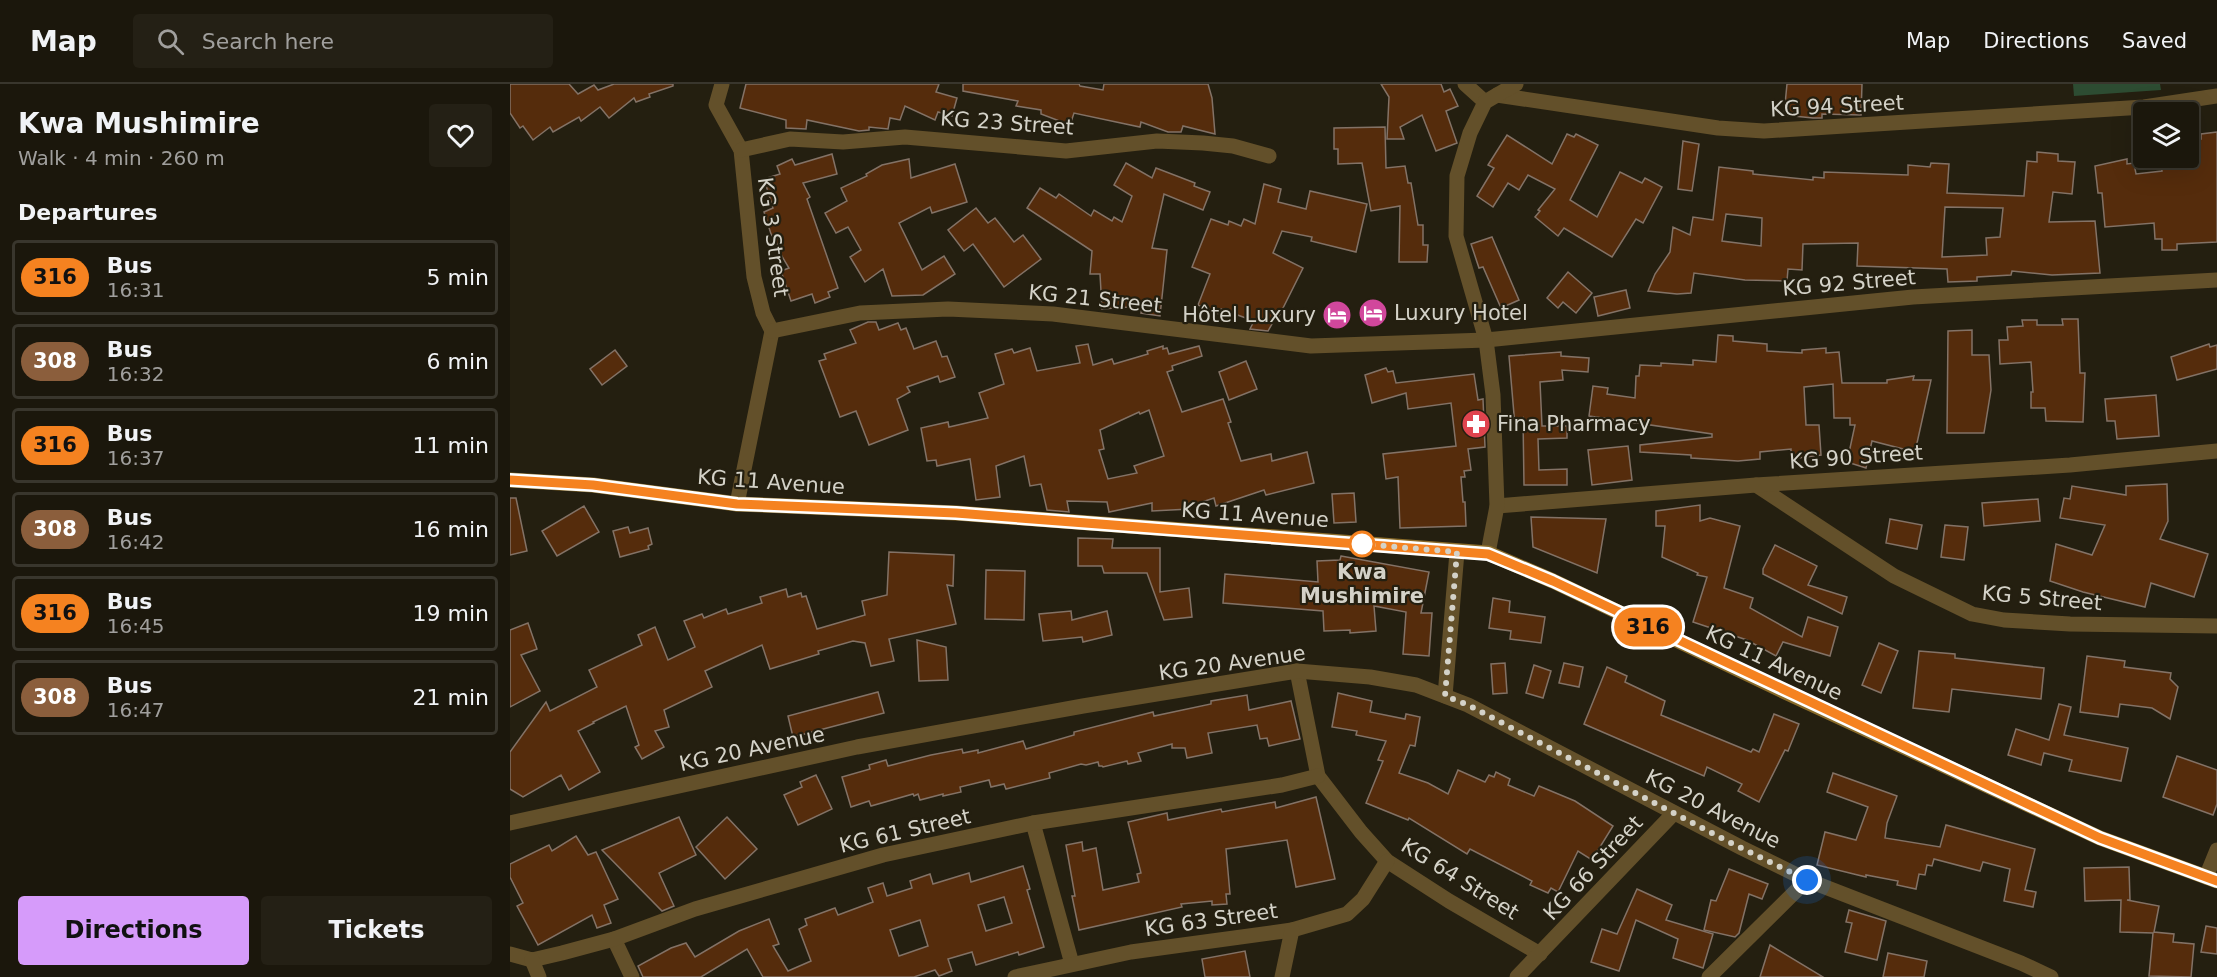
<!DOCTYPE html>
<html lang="en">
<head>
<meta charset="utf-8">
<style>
	:root { --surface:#1b170c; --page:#242015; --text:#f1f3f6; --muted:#a09f9d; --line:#39362d; --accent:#d69bfa }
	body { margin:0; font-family:"DejaVu Sans",sans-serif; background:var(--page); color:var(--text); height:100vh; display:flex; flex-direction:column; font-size:22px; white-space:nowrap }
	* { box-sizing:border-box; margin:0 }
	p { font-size:20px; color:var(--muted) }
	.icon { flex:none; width:33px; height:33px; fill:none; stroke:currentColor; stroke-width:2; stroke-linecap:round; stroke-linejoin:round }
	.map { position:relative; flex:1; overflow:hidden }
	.drawer { display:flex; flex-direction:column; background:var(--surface); width:510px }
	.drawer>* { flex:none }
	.badge { padding:0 12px; border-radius:20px; font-size:21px; line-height:39px }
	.fabs { position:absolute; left:1623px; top:18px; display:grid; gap:12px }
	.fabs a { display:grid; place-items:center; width:66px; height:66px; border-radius:6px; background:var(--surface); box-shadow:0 6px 24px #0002,0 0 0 2px var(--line); font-size:30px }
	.you { position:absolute; width:30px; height:30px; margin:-15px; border:4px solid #fff; border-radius:50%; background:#1a73e8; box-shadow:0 0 0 9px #1a73e833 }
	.map>.badge { position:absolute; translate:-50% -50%; box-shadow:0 0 0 3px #fff }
	h2 { padding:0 18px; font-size:22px; line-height:54px }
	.round { display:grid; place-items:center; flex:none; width:63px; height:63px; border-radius:6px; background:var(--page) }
	.headline { display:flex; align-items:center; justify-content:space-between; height:102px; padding:0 18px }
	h1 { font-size:28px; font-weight:700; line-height:45px }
	.button { display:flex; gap:12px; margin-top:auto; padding:12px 18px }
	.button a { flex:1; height:69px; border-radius:6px; background:var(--accent); color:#111; font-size:24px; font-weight:700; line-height:69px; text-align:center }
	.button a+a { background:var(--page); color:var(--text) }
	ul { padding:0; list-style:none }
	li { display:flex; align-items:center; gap:18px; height:75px; margin:0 12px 9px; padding:0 6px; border:3px solid var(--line); border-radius:6px }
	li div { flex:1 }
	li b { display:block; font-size:22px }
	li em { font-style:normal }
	li .badge { min-width:66px; font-weight:700; text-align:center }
	header { display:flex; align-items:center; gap:36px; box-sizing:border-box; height:84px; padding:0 30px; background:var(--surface); border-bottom:2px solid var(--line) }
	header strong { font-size:28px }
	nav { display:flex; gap:33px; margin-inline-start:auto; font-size:21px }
	.search { width:420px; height:54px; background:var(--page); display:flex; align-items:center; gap:15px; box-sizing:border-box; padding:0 21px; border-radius:6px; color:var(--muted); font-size:22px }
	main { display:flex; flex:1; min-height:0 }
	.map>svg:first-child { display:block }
	.green { fill:#2d4c32 }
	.building { fill:#552c0c; stroke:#837266; stroke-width:1.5; fill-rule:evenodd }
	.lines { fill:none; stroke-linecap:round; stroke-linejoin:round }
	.street { stroke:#63502a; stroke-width:15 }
	.secondary { stroke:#8a6b29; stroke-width:15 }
	.line-casing { stroke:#fff; stroke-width:14 }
	.line { stroke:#f58220; stroke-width:9 }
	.walk { stroke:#d4d2c8; stroke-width:6; stroke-dasharray:0 10.8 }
	.stop-dot { fill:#fff; stroke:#f58220; stroke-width:3 }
	.labels { text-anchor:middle; stroke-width:4.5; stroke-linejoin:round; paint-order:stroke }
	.street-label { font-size:21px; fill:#d4d2c8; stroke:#241f10 }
	.poi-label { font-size:21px; fill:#d4d2c8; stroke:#241f10; text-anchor:start }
	.stop-label { font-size:21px; font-weight:bold; fill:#d4d2c8; stroke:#241f10 }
</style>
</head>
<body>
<header>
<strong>Map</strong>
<div class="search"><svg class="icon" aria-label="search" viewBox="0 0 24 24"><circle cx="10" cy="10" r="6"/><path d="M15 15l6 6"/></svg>Search here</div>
<nav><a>Map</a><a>Directions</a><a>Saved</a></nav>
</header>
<main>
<section class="drawer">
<div class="headline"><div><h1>Kwa Mushimire</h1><p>Walk · 4 min · 260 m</p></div><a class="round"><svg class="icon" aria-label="heart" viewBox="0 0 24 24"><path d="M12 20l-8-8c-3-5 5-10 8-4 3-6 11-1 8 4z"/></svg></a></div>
<h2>Departures</h2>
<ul>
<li><span class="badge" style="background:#f58220;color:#111">316</span><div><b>Bus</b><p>16:31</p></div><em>5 min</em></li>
<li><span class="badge" style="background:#8b5e3c;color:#fff">308</span><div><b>Bus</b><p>16:32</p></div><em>6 min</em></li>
<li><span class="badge" style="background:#f58220;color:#111">316</span><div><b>Bus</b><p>16:37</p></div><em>11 min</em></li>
<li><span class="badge" style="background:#8b5e3c;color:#fff">308</span><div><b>Bus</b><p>16:42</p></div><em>16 min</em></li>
<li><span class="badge" style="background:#f58220;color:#111">316</span><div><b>Bus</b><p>16:45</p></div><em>19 min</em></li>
<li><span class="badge" style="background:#8b5e3c;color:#fff">308</span><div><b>Bus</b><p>16:47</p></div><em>21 min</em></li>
</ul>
<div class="button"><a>Directions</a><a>Tickets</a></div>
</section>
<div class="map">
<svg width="1707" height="893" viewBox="0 0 1707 893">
	<rect width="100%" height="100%" fill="#241f10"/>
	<polygon class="green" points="1563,0 1650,0 1651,6 1564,12"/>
	<g class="building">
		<polygon points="0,0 59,0 68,10 84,1 88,6 104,0 163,0 163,2 139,10 140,13 126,18 124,14 99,34 90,23 71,37 69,33 43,48 40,43 23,56 13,42 10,44 0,29"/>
		<polygon points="236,0 429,0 426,8 447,14 442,32 428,28 425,36 395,22 390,36 380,34 378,45 359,43 359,46 349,47 297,36 296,45 276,44 276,36 230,24"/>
		<polygon points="453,0 569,0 570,2 593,6 594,0 698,0 702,14 705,50 673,42 671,48 658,48 631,38 630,43 564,29 560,41 531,30 531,26 506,22 508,17 453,7"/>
		<polygon points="871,0 931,0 934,8 940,5 948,22 936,27 947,59 926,67 912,31 890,43 894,55 877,55 879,13"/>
		<polygon points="1277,0 1352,0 1351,31 1312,30 1312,34 1303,34 1274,31"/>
		<polygon points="875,43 876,84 895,82 898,99 901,99 908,141 913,141 913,161 918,161 917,178 889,178 890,122 861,127 852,79 828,80 828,65 824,65 824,44"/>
		<polygon points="1707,48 1707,158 1667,160 1667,166 1652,166 1652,155 1645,155 1644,139 1595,143 1592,109 1588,109 1585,82 1617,75 1617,80 1624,79 1626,90 1652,87 1651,78 1683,75 1680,56 1691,55 1691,50"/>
		<polygon points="1057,50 1064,53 1066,50 1088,61 1060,116 1087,133 1110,88 1132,99 1135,94 1152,103 1133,139 1126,135 1102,173 1054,144 1048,152 1025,133 1030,127 1028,126 1045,105 1018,91 1009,106 998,99 983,123 967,112 984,84 978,81 997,51 1042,80"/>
		<polygon points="1173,57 1189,60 1182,107 1168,105"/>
		<path d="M1527,68L1548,70V77L1565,78L1562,110L1543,108L1539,138L1585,137L1590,189L1542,191L1502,187L1501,191L1467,193V197L1438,198L1437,185L1347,182L1348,159L1293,160L1292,186L1278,185L1277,197L1235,196L1184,189L1181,209L1167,210L1138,207L1145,190L1160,168L1163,143L1180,151L1183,133L1203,136L1209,83L1243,87V90L1303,96V93L1314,94V88L1398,91V81L1420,83L1421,79L1439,80L1437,109L1514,112L1517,77L1527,78ZM1435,123L1493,124L1490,153L1476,154L1477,171L1432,173ZM1216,130L1252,134L1251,162L1212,157Z"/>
		<polygon points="322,70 327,90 293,99 300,113 297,115 328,204 318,208 320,213 305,219 302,210 281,217 271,187 279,184 267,164 269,163 261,150 254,128 263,124 254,95 270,90 267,82 282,75 285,81"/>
		<polygon points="399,75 401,94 445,80 457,118 422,129 420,123 389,139 412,186 434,172 445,190 413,211 382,212 373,185 355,198 340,173 351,166 338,143 326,149 315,129 337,117 331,104 357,92 356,90 372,81"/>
		<polygon points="616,79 642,94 646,84 685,99 684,102 700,108 693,126 654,110 642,164 657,166 650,232 631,229 632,222 592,225 590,190 580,190 582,167 517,124 530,104 546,114 549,110 581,132 584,126 602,137 604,133 612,138 622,112 604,101"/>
		<polygon points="754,100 771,105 768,118 796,125 800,107 857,120 846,168 801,157 802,153 772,147 763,169 793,184 768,234 766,233 758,247 740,245 744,237 711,225 709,230 688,221 700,190 682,183 701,135 718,141 719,137 731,142 734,135 745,140"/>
		<polygon points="466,124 478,139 485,134 504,158 513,151 531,175 494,203 463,160 454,167 438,146"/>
		<polygon points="982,153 1009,216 991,224 973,183 969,184 961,160"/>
		<polygon points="1058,188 1082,209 1066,229 1053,218 1048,224 1037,214"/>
		<polygon points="1116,206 1120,224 1088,232 1084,213"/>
		<polygon points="1552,235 1568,235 1570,289 1575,289 1573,338 1536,337 1535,324 1521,324 1521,308 1523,308 1521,278 1490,280 1489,256 1498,256 1497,243 1513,242 1512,236 1527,236 1527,241 1553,241"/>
		<polygon points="358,238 366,238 369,246 388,239 391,246 396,244 404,265 426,257 432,273 437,272 445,293 430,298 428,292 397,303 400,308 387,315 398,346 359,361 346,327 330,333 309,277 316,275 314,270 346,259 340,246"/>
		<polygon points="1462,246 1462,271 1479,271 1481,306 1474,349 1437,349 1438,247"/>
		<polygon points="1208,251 1223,252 1223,257 1257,260 1257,267 1292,269 1292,266 1316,264 1316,269 1329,268 1332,299 1377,299 1377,296 1404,292 1403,296 1421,296 1405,368 1362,357 1356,384 1337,378 1345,341 1340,341 1340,334 1324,334 1323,300 1294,303 1296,341 1309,341 1311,371 1281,375 1281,365 1250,368 1250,375 1228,377 1181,374 1181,371 1130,368 1130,361 1202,353 1202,350 1079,332 1083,302 1098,304 1097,310 1125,314 1126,292 1129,292 1130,281 1151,282 1151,279 1183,281 1183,276 1206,278"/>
		<path d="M578,260L583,281L602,275L604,280L638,270L637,267L653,262V265L657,264L659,270L689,262L692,272L662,282L663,286L657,288L672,328L713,315L721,338L718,339L731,377L761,370L762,377L797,368L804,399L756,411L754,406L706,422L704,414L680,422V425L642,427V419L599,428L597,418L557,417L559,428L537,426L531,400L520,402L514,372L486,382L490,413L466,416L460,375L427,382L426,376L417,377L411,344L438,338L439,343L478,334L469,309L494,300L485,270L502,265L504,269L520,264L527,287L570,279L566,262ZM639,326L654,372L624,382L627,389L598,395L589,366L594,365L590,346L629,328L630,330Z"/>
		<polygon points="1699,260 1700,263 1707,261 1707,285 1667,296 1661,273"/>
		<polygon points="105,266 117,282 92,301 80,285"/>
		<polygon points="1051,268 1051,272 1079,274 1078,288 1052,286 1053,296 1030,298 1032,342 1057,342 1057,354 1028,355 1029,386 1057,385 1057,401 1014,401 1013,334 1005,342 999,272"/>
		<polygon points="736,277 747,305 719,316 709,288"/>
		<polygon points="876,284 878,288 883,287 886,299 964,290 968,316 973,315 975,363 958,365 961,386 954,387 955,393 951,393 953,418 955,418 956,442 890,444 888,393 876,395 873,370 946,362 941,319 898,325 896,309 862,319 855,291"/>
		<polygon points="1646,311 1649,352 1607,355 1605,337 1597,337 1595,315"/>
		<polygon points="1118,362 1122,396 1082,401 1078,366"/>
		<polygon points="1657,400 1658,437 1650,455 1698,470 1684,513 1641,499 1635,523 1573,508 1540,497 1546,460 1582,471 1595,441 1550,434 1554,414 1560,415 1562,402 1616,411 1616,402"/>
		<polygon points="844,409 846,438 824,439 822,410"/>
		<polygon points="0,414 6,414 17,467 0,471"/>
		<polygon points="1528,415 1530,437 1474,442 1472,419"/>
		<polygon points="1190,421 1190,437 1200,434 1230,442 1214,504 1243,514 1240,524 1292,553 1298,533 1328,543 1320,572 1273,558 1266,572 1237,556 1183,538 1197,493 1187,491 1188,489 1152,473 1155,442 1146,442 1146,427"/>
		<polygon points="74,422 89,448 47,472 32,447"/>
		<polygon points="1021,433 1096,435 1087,489 1023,463"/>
		<polygon points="1380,435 1412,441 1407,465 1376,459"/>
		<polygon points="1435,441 1458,443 1454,476 1431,473"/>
		<polygon points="118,443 120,449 138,444 142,460 138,462 139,465 110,473 103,447"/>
		<polygon points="568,454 603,455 602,464 650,464 650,508 679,504 682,533 654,536 637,489 594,489 592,482 568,482"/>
		<polygon points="1265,461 1307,482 1298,501 1337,513 1332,530 1253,490 1253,485"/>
		<polygon points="379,468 444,471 443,502 437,501 446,540 379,555 384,577 361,582 355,559 343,557 308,567 309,570 260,585 252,561 195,587 202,603 154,626 159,643 145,647 154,663 132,675 125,663 129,661 116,622 83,638 84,639 68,647 90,688 59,706 51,691 13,713 0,705 0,668 36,618 40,627 87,603 79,586 132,561 128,551 145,543 158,576 185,563 174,537 192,530 194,534 216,525 218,530 252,519 250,513 276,505 278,513 291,509 292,513 296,512 307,545 355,531 352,517 377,511"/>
		<polygon points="831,472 919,488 911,529 922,529 919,572 893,570 896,528 864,522 866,547 840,549 840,546 814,547 813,527 713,519 715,490 808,498 807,477 830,476"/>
		<polygon points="476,486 515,487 514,536 475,535"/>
		<polygon points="983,514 1000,517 999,528 1035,533 1031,559 1000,555 1001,547 979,544"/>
		<polygon points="561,527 562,536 597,527 602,551 573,558 572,553 533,557 529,530"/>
		<polygon points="18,539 27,565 11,571 30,607 0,623 0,546"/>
		<polygon points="407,556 436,563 438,596 409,597"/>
		<polygon points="1369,559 1388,567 1371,609 1352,601"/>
		<polygon points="1409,567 1445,570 1445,574 1534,584 1531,615 1442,605 1439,628 1403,624"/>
		<polygon points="1577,572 1615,577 1614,583 1661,589 1660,595 1668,603 1660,635 1642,624 1610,620 1608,633 1570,628"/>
		<polygon points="995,579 997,609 983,610 981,580"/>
		<polygon points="1054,579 1073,583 1069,603 1049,599"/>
		<polygon points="1024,581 1041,587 1033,614 1016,609"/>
		<polygon points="1097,583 1117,592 1115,598 1155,617 1151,631 1241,668 1243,665 1249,668 1264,630 1289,640 1278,667 1275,666 1249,718 1228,707 1232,700 1197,683 1194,692 1074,640"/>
		<polygon points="368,608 374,629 283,653 278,632"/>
		<polygon points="828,609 862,617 860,628 895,635 896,630 910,633 905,662 900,661 889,689 918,699 938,710 948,686 975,698 979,691 984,693 986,688 1000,695 998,701 1024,712 1029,702 1065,717 1103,742 1082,776 1068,767 1048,808 1041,804 1038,809 1020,801 1022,797 960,765 957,770 899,734 898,736 856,719 873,677 868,676 876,657 846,651 847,647 822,643"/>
		<polygon points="737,611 739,626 781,617 790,655 759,662 757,654 750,655 747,641 698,649 702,669 677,674 675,664 662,664 662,660 628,669 631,677 618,680 617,677 593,683 592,682 589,682 588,678 576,681 571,680 539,689 540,694 496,705 494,700 481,703 479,696 450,703 451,708 433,712 433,710 410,716 408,710 404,712 403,710 361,722 359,717 341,723 332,693 360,685 359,681 376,676 378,682 421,671 452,665 453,669 468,666 468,669 513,657 516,665 564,651 564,648 643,628 644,632 701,620 701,617"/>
		<polygon points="1549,620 1561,623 1554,651 1618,664 1611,697 1559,687 1562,676 1534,669 1531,681 1498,671 1506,645 1539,656"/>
		<polygon points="1667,672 1707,686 1707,720 1703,731 1653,713"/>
		<polygon points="1323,689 1387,712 1377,739 1375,754 1430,763 1436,741 1525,765 1515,806 1526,808 1523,823 1494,817 1500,785 1473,778 1470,787 1424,775 1422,782 1417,781 1415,791 1409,790 1406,805 1387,801 1388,797 1356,791 1356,793 1307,781 1315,748 1346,756 1358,723 1317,708"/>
		<polygon points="306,691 322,725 288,741 274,711 292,703 290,698"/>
		<polygon points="806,713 825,795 786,803 777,756 716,765 720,810 716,810 717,820 702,821 702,817 671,820 672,823 569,846 562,812 565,812 556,761 572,758 573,767 586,764 593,806 629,798 627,790 631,789 618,738 657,729 658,736 711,725 712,728 765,718 766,724"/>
		<polygon points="169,733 186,771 149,789 164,822 152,827 92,766"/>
		<polygon points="217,733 247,765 215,795 186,763"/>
		<polygon points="66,752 78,771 86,768 108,815 94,821 101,839 87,844 82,831 28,861 7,822 13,819 0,793 0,780 39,761 42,767"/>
		<path d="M513,782L520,805L517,806L534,863L509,871L508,868L466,881L462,868L438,875L442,887L429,892L425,886L404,893H253L237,865L191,893H133L128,882L161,864L176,859L185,873L229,847L259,835L269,860L263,862L278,887L301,877L289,845L297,841L295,835L325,824L328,831L363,818L358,804L373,799L377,812L402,804L400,797L420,790L423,800L459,789L461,798ZM494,813L502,839L476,847L468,821ZM410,836L418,862L389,872L380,846Z"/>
		<polygon points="1619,783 1620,816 1617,816 1649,822 1644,848 1664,850 1663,858 1684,860 1681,893 1639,892 1643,849 1610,848 1611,816 1575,817 1574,784"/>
		<polygon points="1219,785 1258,800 1252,815 1239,810 1229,849 1225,853 1194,846 1201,816 1206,817"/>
		<polygon points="1127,805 1162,821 1156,836 1203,850 1193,884 1163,874 1168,855 1126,836 1109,887 1081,878 1092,845 1107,850"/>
		<polygon points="1339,826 1376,837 1367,876 1335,868 1342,839 1336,838"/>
		<polygon points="1696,842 1707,844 1707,870 1691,868"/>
		<polygon points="1260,861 1313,893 1250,893"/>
		<polygon points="735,867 740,893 695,893 692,875"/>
		<polygon points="1378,869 1417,877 1414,893 1373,893"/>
	</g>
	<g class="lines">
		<g class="street">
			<polyline points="212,0 206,21 231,66 244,193 253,229 262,247 227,420"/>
			<polyline points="955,0 975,18"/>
			<polyline points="987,11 1208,44 1254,47 1634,23 1707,12"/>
			<polyline points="231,66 280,55 333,58 395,53 556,67 647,57 693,59 723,62 759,72"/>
			<polyline points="262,247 350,229 438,225 543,230 801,262 976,256 1403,213 1707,196"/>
			<polyline points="1246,401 1384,492 1462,530 1494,536 1560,540 1707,542"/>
			<polyline points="987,422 1246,401 1560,381 1707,367"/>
			<polyline points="978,469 987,422 983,311 976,256 946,152 947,92 960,49 975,18 1006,0"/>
			<polyline points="787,587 808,692 851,748 877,777 939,817 1030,870"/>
			<polyline points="935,612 947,468"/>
			<polyline points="0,739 347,663 573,622 787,587 860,593 906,601 958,621 1232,764 1297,796 1511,879 1541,893"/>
			<polyline points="523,739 562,880"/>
			<polyline points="1696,793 1707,766"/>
			<polyline points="104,855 122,893"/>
			<polyline points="0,870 22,876 52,869 104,855 185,825 373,771 523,739 772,701 808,692"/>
			<polyline points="22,876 29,893"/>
			<polyline points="505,893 621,868 782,846 837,830 853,815 877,777"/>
			<polyline points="772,893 782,846"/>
			<polyline points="1007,893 1164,729"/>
			<polyline points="1199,893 1297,796"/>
		</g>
		<polyline class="secondary" points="0,396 83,401 227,420 446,429 978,469 1043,497 1271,606 1590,754 1707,797"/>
	</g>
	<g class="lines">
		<g class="line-casing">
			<polyline id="line" points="0,396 83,401 227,420 446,429 978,470 1043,497 1590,754 1707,797"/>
		</g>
		<use href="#line" class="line"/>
		<polyline class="walk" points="852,460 947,468 935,612 958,621 1215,756 1297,796"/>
	</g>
	<defs>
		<g id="hotel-disc" transform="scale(1.5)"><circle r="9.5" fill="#d1479c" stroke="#241f10"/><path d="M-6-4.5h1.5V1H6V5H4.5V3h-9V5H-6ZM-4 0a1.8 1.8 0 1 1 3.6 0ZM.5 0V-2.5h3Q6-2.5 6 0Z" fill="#fff"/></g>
		<g id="pharmacy-disc" transform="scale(1.5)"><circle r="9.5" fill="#e0444e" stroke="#241f10"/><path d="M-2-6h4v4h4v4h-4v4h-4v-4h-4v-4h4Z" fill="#fff"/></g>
	</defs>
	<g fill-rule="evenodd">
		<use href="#hotel-disc" x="863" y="229"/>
		<use href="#hotel-disc" x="827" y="231"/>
		<use href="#pharmacy-disc" x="966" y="340"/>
	</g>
	<circle class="stop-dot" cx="852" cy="460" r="12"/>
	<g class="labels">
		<g class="street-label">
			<text transform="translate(1327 22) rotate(-3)" y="7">KG 94 Street</text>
			<text transform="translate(497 39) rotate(4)" y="7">KG 23 Street</text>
			<text transform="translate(263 153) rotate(82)" y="7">KG 3 Street</text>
			<text transform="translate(1339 199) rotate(-5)" y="7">KG 92 Street</text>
			<text transform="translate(585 215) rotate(6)" y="7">KG 21 Street</text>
			<text transform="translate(1346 373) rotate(-4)" y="7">KG 90 Street</text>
			<text transform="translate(261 398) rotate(4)" y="7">KG 11 Avenue</text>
			<text transform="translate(745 431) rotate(4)" y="7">KG 11 Avenue</text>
			<text transform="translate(1532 514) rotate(5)" y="7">KG 5 Street</text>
			<text transform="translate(722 579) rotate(-8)" y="7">KG 20 Avenue</text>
			<text transform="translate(1264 579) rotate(25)" y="7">KG 11 Avenue</text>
			<text transform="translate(242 665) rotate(-12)" y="7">KG 20 Avenue</text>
			<text transform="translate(1203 725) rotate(27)" y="7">KG 20 Avenue</text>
			<text transform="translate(395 747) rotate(-13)" y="7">KG 61 Street</text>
			<text transform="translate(1083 784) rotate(-47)" y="7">KG 66 Street</text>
			<text transform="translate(950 795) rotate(32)" y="7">KG 64 Street</text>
			<text transform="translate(701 836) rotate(-8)" y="7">KG 63 Street</text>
		</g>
		<g class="poi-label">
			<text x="884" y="236">Luxury Hotel</text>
			<text x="806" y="238" text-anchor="end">Hôtel Luxury</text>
			<text x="987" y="347">Fina Pharmacy</text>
		</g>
		<g class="stop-label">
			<text x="852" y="495">Kwa<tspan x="852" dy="24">Mushimire</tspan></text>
		</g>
	</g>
</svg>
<div class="fabs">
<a><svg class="icon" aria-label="layers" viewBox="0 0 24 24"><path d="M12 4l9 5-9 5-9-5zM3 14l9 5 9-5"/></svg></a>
</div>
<div class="you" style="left:1297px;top:796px"></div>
<b class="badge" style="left:1138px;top:543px;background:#f58220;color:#111">316</b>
</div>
</main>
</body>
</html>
